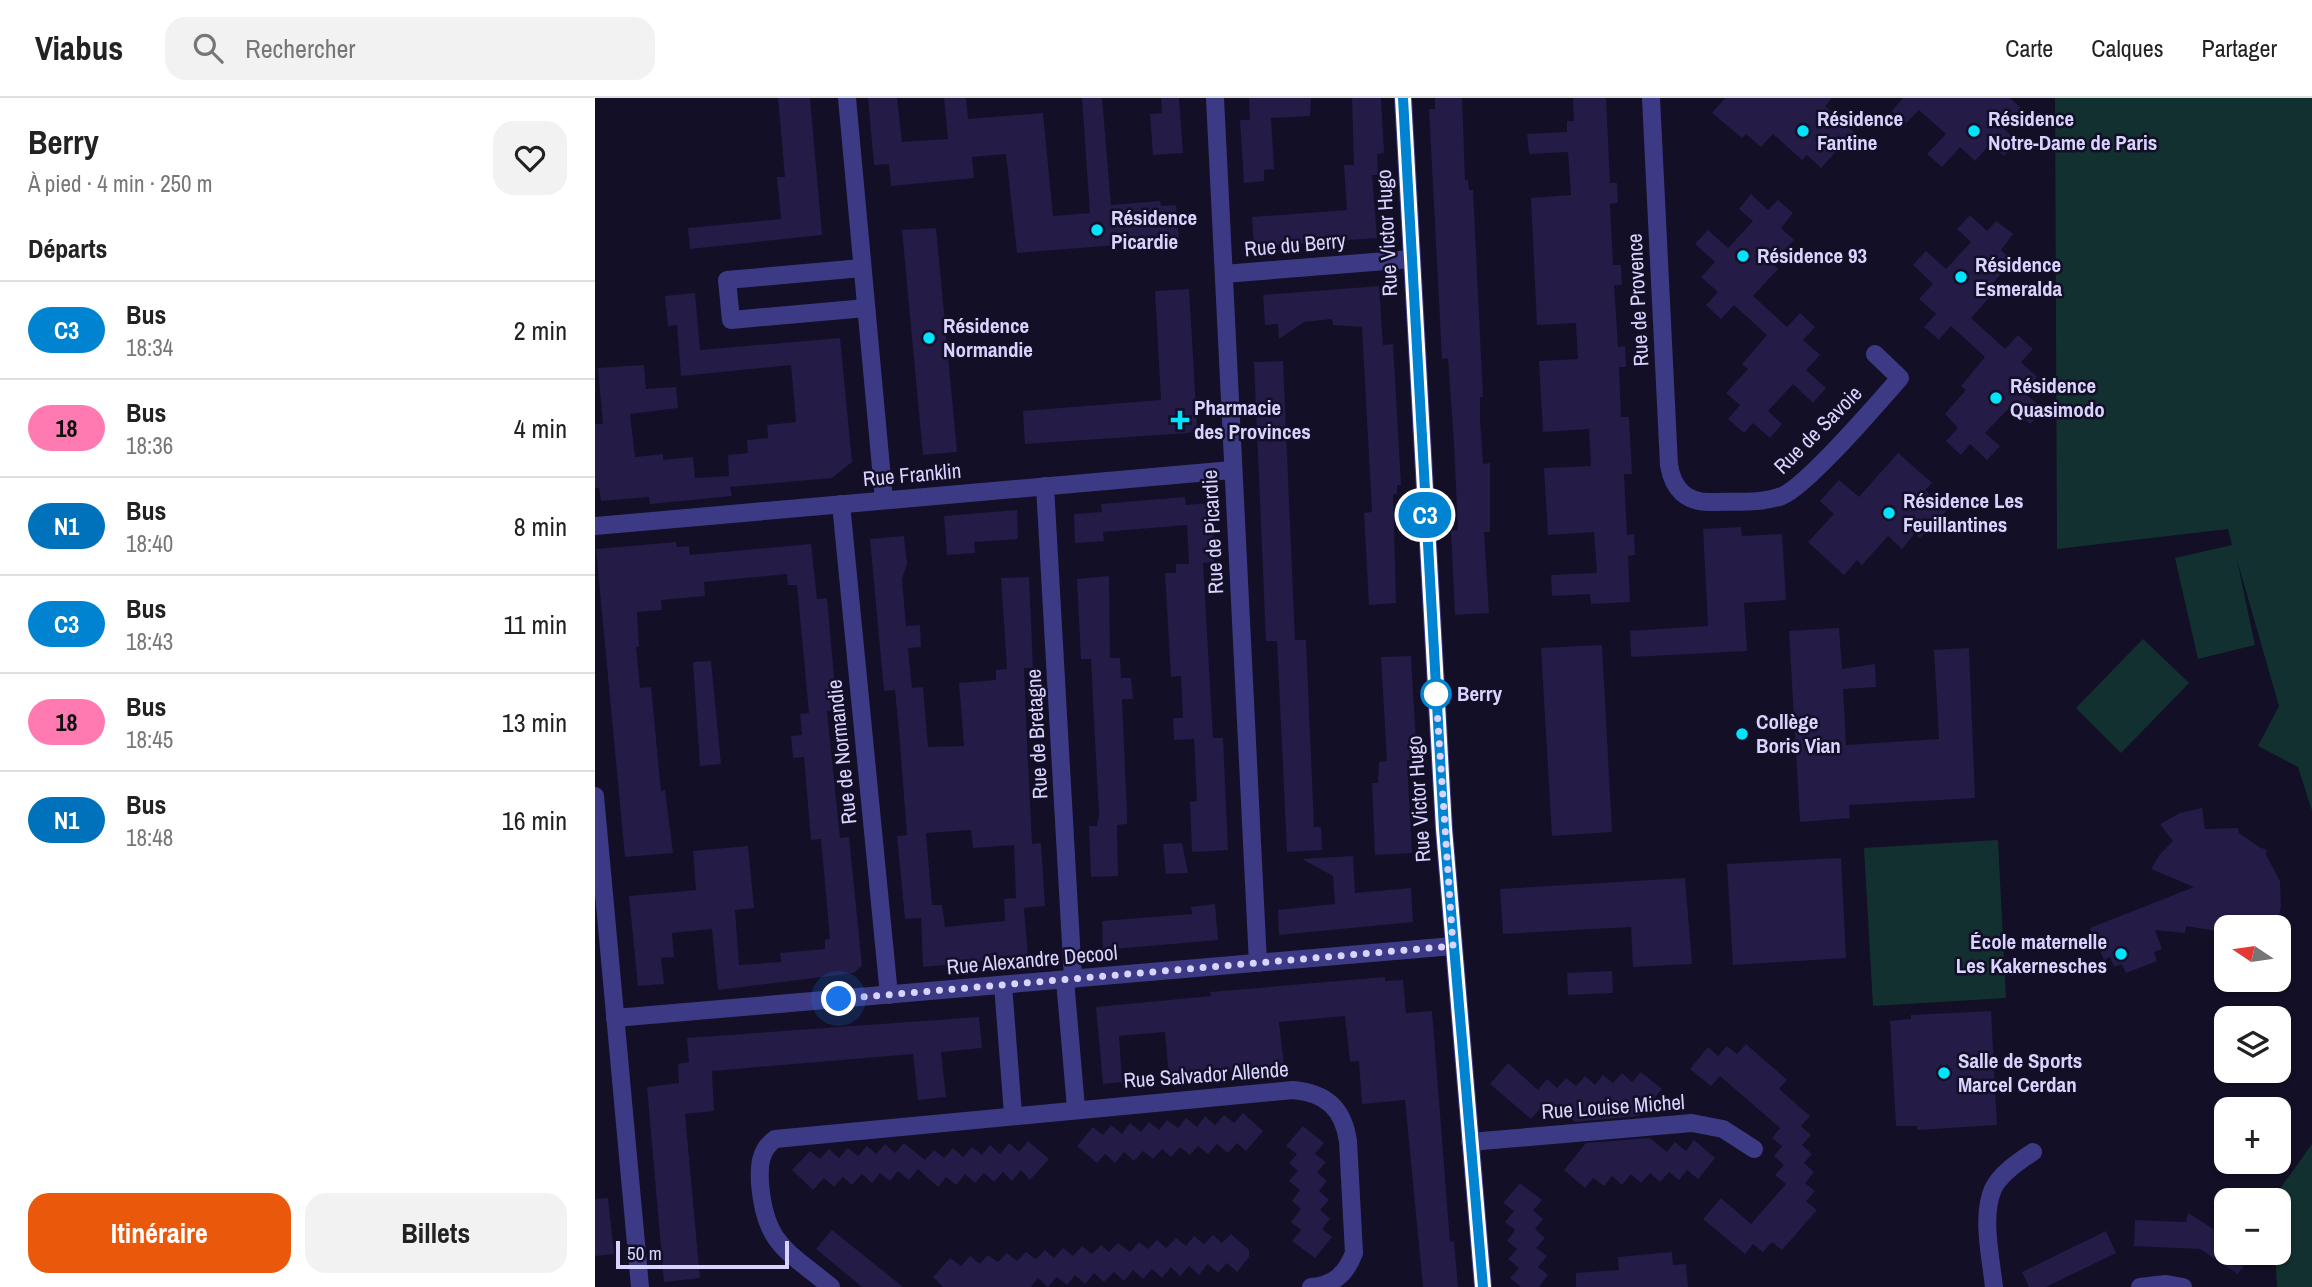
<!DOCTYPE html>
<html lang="fr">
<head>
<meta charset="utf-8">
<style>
	:root { --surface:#fff; --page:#f2f2f2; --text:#222; --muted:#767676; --line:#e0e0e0; --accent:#ea580c }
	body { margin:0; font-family:"Archivo Narrow",sans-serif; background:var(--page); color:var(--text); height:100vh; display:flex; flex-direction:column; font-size:26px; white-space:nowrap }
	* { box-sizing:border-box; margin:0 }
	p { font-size:23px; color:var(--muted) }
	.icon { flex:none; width:38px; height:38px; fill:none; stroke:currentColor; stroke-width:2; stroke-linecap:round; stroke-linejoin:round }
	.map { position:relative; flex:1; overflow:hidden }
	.sheet { display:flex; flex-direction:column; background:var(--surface); width:595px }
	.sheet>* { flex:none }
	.badge { padding:0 14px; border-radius:23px; font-size:24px; line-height:46px }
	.needle { width:46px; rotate:283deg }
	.controls { position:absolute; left:1619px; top:817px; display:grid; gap:14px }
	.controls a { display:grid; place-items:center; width:77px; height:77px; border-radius:14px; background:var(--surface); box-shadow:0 2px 5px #0004; font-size:35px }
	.scale { position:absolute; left:21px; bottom:18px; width:173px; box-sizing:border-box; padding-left:7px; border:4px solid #d9d4ff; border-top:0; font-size:19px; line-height:24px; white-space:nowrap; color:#d9d4ff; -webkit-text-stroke:5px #130f26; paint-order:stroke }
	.you { position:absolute; width:35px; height:35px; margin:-18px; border:5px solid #fff; border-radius:50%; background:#1a73e8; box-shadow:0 0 0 10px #1a73e833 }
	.map>.badge { position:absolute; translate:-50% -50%; box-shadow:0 0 0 4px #fff }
	h2 { padding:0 28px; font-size:26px; line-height:63px }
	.round { display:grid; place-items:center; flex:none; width:74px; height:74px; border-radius:21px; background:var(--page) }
	.summary { display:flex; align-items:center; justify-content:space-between; height:119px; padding:0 28px }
	h1 { font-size:33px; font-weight:700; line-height:52px }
	.cta { display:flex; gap:14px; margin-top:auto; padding:14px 28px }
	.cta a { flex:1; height:80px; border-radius:21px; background:var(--accent); color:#fff; font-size:28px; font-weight:700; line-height:80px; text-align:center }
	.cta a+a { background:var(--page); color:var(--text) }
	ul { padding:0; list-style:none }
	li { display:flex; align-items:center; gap:21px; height:98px; padding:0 28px; border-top:2px solid var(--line) }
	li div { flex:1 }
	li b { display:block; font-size:26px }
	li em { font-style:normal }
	li .badge { min-width:77px; font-weight:700; text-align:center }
	header { display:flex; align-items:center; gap:42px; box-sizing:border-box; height:98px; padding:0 35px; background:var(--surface); border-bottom:2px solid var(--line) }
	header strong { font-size:33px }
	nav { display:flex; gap:38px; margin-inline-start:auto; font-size:24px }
	.search { width:490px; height:63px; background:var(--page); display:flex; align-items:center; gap:18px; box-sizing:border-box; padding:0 24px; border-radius:21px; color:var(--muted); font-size:26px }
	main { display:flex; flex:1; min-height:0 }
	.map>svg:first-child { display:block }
	.green { fill:#12302f }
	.building { fill:#241b47; fill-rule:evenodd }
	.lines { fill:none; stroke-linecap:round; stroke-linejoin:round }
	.minor { stroke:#3d3a85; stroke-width:18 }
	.tertiary { stroke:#3d3a85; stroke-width:18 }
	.line-casing { stroke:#fff; stroke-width:16 }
	.line { stroke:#0083d1; stroke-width:10 }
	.walk { stroke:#d9d4ff; stroke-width:7; stroke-dasharray:0 12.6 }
	.poi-dot { fill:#00e5ff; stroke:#130f26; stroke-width:2.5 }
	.stop-dot { fill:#fff; stroke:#0083d1; stroke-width:3.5 }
	.labels { text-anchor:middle; stroke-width:5; stroke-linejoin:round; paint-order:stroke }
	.poi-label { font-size:21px; font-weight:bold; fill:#d9d4ff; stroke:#130f26; text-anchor:start }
	.street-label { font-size:21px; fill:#d9d4ff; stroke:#130f26 }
	.stop-label { font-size:21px; font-weight:bold; fill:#d9d4ff; stroke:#130f26; text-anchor:start }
</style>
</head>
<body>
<header>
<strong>Viabus</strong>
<div class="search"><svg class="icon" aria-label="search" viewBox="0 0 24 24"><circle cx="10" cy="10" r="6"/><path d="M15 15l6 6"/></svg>Rechercher</div>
<nav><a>Carte</a><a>Calques</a><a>Partager</a></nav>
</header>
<main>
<section class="sheet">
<div class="summary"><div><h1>Berry</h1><p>À pied · 4 min · 250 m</p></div><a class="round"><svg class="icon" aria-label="heart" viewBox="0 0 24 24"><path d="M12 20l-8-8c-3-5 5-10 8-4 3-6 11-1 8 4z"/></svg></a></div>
<h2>Départs</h2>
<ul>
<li><span class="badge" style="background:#0083d1;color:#fff">C3</span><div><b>Bus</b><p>18:34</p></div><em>2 min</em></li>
<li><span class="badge" style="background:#ff7ab1;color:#111">18</span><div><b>Bus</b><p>18:36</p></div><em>4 min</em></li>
<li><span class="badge" style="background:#0072bc;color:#fff">N1</span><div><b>Bus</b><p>18:40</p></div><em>8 min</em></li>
<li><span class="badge" style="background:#0083d1;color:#fff">C3</span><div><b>Bus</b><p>18:43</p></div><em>11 min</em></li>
<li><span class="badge" style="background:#ff7ab1;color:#111">18</span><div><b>Bus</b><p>18:45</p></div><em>13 min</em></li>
<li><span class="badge" style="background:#0072bc;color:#fff">N1</span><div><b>Bus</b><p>18:48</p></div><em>16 min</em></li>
</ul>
<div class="cta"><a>Itinéraire</a><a>Billets</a></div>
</section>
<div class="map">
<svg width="1717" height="1189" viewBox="0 0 1717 1189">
	<rect width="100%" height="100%" fill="#130f26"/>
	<g class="green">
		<polygon points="1460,0 1717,0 1717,713 1703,669 1663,648 1684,608 1642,462 1660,547 1603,561 1580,460 1637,447 1633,431 1462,451"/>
		<polygon points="1548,541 1594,585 1526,655 1481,610"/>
		<polygon points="1403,742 1411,900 1278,908 1269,750"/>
		<polygon points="1717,1046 1717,1189 1682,1189 1680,1155 1684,1155 1684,1102 1677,1102"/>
	</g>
	<g class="building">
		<polygon points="183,0 215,0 227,137 95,151 93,130 186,121 182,79 190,79"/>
		<polygon points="273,0 302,0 307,44 353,41 349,0 371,0 373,21 448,15 458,118 495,115 487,0 507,0 516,107 565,103 566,108 581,107 584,142 422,155 411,56 377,59 379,80 296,88 294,66 279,67"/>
		<polygon points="566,0 584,0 588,55 558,57 555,16 567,15"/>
		<polygon points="654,0 716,0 715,18 676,20 679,71 669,72 669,83 649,85 645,22 655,22"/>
		<polygon points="757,0 786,0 789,55 782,56 783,77 777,77 782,140 659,149 657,119 752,112 749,67 759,67"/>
		<polygon points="840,0 867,0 870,82 873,82 874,92 878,92 888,299 885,299 885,320 888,366 895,365 895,434 889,434 894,515 860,517 856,433 863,432 859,345 853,260 847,261 834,11 840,11"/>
		<polygon points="978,0 1011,0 1015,85 1022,85 1023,105 1015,106 1018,167 1026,167 1027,187 1019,187 1023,249 1030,248 1031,269 1024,269 1026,319 1034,319 1037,376 1029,376 1032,437 1039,436 1040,457 1033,458 1035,504 996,506 995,496 957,498 956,477 1002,475 999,434 953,437 949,370 996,368 994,331 948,334 944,263 983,261 981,225 942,227 936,100 976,97 973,54 934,56 932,36 972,34 972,23 979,23"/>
		<polygon points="1130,0 1237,0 1230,8 1259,34 1226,70 1212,57 1207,62 1178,36 1166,49 1151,36 1147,40 1117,15"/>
		<polygon points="1308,0 1415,0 1426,10 1408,30 1422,43 1409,58 1395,46 1380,63 1365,49 1347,69 1332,56 1351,36 1324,12 1311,25 1297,13"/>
		<polygon points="1156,96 1173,112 1183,102 1198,115 1186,130 1199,142 1177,165 1183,171 1158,198 1192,229 1205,215 1220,229 1208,242 1225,257 1211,272 1231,290 1218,305 1198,286 1173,313 1187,326 1175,340 1158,325 1149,335 1133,321 1145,307 1131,295 1153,271 1147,266 1172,237 1139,207 1126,221 1111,207 1123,194 1106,179 1120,164 1100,146 1113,132 1133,150 1158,123 1144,111"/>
		<polygon points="1375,117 1392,133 1401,123 1418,136 1406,152 1418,163 1396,187 1401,192 1376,220 1410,251 1423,237 1438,251 1426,264 1442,279 1429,294 1449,312 1435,326 1416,308 1390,335 1405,348 1392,362 1375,346 1366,357 1351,343 1363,330 1350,316 1371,292 1366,288 1390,259 1356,228 1344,242 1329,229 1341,216 1324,201 1338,186 1318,167 1331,153 1351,171 1376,144 1362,131"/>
		<polygon points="341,130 362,354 328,357 307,132"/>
		<polygon points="784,188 788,247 798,246 806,387 802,387 802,396 798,396 801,505 774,507 769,415 777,414 767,229 738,227 737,221 709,224 684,241 683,226 670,227 668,197"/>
		<polygon points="594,191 602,328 594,335 430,346 428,313 566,302 560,193"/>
		<polygon points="100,195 105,252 245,240 257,364 237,380 135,389 137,398 55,406 54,399 6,403 4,390 0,390 0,326 8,326 3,270 49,267 51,291 81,289 83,310 35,316 40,359 68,356 68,362 98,359 100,380 134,378 133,357 153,355 152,342 173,340 172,327 201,324 196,267 86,278 82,227 73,228 70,198"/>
		<polygon points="688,263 700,542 711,542 719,729 726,729 727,752 692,754 682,543 671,543 659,264"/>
		<polygon points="1303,355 1337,385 1330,392 1352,412 1325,440 1320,435 1307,451 1293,438 1267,467 1262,462 1249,477 1213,444 1239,416 1225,403 1244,382 1264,399"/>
		<polygon points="590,399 591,407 616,405 619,464 608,465 618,640 628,640 633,752 597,754 595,704 602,703 599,641 579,642 578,620 588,620 586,578 576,579 570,475 581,475 581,466 594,466 592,427 508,434 509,443 480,445 479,416 507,414 506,406"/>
		<polygon points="422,412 423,441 379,444 380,455 352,457 349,418"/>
		<polygon points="1146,429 1147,438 1187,436 1191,502 1149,505 1152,553 1036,559 1035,533 1113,528 1108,431"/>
		<path d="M309,438L312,466L307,481L311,528L325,527L326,549L313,550L317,590L305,591L328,589L333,649L369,648L364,585L401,582V572L412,571L406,480L434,479L438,570H429L432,643L437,746L446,745L450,808L429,810L433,859L328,869L326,820L310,821L302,738L312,737L304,634L300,592L289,593L275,441ZM376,732L378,750L419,747L421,800L409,801L410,823L350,829L347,807H337L331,735Z"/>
		<polygon points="81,444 82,449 94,448 95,457 216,446 222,501 232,500 242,612 232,613 245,740 254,739 267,868 259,875 123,892 117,831 77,835 79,859 66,860 69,886 43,888 34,798 101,792 98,753 153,748 159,810 140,812 144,867 186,864 185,855 230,851 230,842 235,841 226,741 216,742 209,659 198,660 196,638 207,637 205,616 214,615 202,487 193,487 192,476 109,484 110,498 66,502 67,512 42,514 44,549 41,549 45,590 56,589 66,693 70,692 78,755 30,759 1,451"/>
		<polygon points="514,478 515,560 525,560 526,580 536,580 538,601 527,601 532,716 532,726 522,727 523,778 496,779 494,728 502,728 504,717 498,603 496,561 486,561 482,481"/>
		<polygon points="1244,530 1247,571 1280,566 1281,589 1248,591 1251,647 1344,641 1339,552 1374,550 1380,700 1254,707 1255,720 1205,724 1194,533"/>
		<polygon points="1007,547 1017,734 957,738 946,550"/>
		<polygon points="816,558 822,662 812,662 817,755 780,757 777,685 783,685 784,664 792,663 786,559"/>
		<polygon points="116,563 126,666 105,668 98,564"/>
		<polygon points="1607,710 1610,731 1643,730 1644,735 1664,749 1672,752 1671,757 1685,783 1686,809 1681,830 1622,830 1622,833 1591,828 1590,835 1560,832 1567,851 1559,854 1562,863 1531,875 1527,866 1519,869 1515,859 1509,862 1495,830 1599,789 1556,771 1565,756 1578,743 1565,726 1585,715"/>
		<polygon points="587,745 593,775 571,776 568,746"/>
		<polygon points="758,758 760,795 816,790 818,824 684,837 683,812 740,806 738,778 707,761"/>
		<polygon points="1246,760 1251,860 1138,867 1132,766"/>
		<polygon points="1090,780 1097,866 1038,869 1036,829 908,836 905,791"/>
		<polygon points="620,806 623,842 508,852 507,823 597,816 596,809"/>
		<polygon points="1017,873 1018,895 973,897 972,875"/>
		<polygon points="790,879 790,883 808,882 811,915 837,913 855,1144 859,1143 863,1189 828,1189 810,1002 767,1006 764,963 755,964 750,918 684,924 689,968 587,979 574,980 570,934 524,938 527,984 508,986 501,909 616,898 615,894"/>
		<polygon points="1396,913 1402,1027 1322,1032 1322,1028 1301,1028 1295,923 1316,921 1316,917"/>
		<polygon points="384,919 387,950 346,954 351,999 323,1002 318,956 117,973 119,1013 90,1016 105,1180 69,1184 52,989 84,985 83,966 94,964 92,940"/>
		<polygon points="1151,946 1192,982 1184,991 1215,1018 1206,1028 1216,1037 1207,1047 1217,1056 1209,1065 1219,1074 1210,1085 1220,1093 1211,1103 1222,1112 1187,1152 1177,1144 1168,1154 1158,1146 1150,1156 1108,1121 1126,1100 1156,1126 1191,1086 1180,1077 1189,1067 1179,1058 1187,1048 1177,1040 1185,1030 1125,978 1116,988 1095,971 1113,949 1123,958 1132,948 1142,956"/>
		<polygon points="913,965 943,992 952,981 962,990 971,980 981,988 990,978 1000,987 1008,977 1018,985 1027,975 1037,984 1046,974 1067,991 1044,1018 980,1024 964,1010 955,1020 945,1011 936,1021 895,986"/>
		<polygon points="648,1015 668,1033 651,1053 642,1045 633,1055 622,1046 613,1056 603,1048 595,1057 585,1049 576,1059 567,1051 558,1061 548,1053 539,1063 529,1054 520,1065 510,1056 502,1065 482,1048 498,1029 508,1037 516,1027 527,1036 535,1025 546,1034 554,1024 564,1032 572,1022 583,1030 591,1020 602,1029 610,1018 620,1027 629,1017 639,1025"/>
		<polygon points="708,1028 729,1045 720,1056 731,1064 722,1074 732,1083 724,1093 734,1102 725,1112 735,1121 727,1131 737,1139 720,1160 697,1143 706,1132 696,1124 706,1111 697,1103 705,1092 694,1083 703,1073 694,1065 702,1056 691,1048"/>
		<polygon points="1055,1040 1072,1054 1080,1044 1091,1053 1099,1042 1120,1060 1103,1081 1092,1072 1084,1082 1074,1074 1065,1084 1055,1075 1046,1085 1036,1076 1027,1087 1017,1078 1009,1088 998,1080 990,1090 969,1072 991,1045"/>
		<polygon points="433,1043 454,1061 435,1082 426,1072 417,1083 408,1074 399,1084 389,1075 380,1085 370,1076 361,1087 351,1079 343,1089 323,1071 314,1082 303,1073 295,1083 285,1075 277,1085 267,1076 257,1087 248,1079 239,1089 229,1080 218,1092 197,1072 215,1053 225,1061 234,1051 244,1060 253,1050 263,1058 272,1048 281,1056 290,1046 300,1055 309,1045 330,1062 339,1052 349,1060 358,1050 368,1059 377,1049 387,1057 395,1047 405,1056 414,1045 424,1054"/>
		<polygon points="925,1085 947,1102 938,1112 948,1121 940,1131 950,1140 941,1150 952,1158 943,1169 953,1177 944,1189 926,1189 915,1180 924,1170 913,1161 922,1151 912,1143 920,1132 910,1124 919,1113 908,1105"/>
		<polygon points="13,1100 19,1156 0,1158 0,1101"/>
		<polygon points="1593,1115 1631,1139 1631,1155 1657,1155 1643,1176 1605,1151 1539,1148 1540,1122 1591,1124"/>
		<polygon points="237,1132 308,1189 267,1189 221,1151"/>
		<polygon points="1511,1133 1521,1155 1451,1189 1434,1189 1427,1174"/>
		<polygon points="636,1136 654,1152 654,1159 642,1174 632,1165 623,1175 613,1166 604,1177 594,1168 585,1178 576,1169 567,1180 557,1171 548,1181 538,1172 529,1183 519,1174 509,1184 499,1175 490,1186 480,1177 472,1187 462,1179 453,1189 443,1180 436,1189 348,1189 338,1179 355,1160 366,1168 375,1158 385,1166 393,1157 403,1164 412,1155 422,1163 431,1154 441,1161 450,1152 459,1160 468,1150 478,1158 487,1148 497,1156 506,1147 514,1154 523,1145 535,1154 544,1144 553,1151 562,1142 571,1150 581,1140 591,1148 599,1138 609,1146 618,1137 627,1145"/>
		<polygon points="1077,1154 1078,1167 1091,1166 1093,1189 981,1189 981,1175 1024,1172 1023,1159"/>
	</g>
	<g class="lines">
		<g class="minor">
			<polyline points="252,0 289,402"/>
			<polyline points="620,0 663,865"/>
			<path d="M1056,0L1074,367C1078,391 1091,405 1117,404C1140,403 1165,406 1187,398C1212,388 1283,305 1305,280L1280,256"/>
			<polyline points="267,170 132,182 136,222 271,210"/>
			<polyline points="629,176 816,161"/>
			<polyline points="450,388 478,881"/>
			<polyline points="246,406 294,897"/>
			<polyline points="0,428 637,372"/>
			<polyline points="0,698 45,1189"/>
			<polyline points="470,882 481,1010"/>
			<polyline points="408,887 418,1016"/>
			<polyline points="20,920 858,848"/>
			<polyline points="875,1044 1097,1025 1128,1031 1159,1051"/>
			<path d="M236,1189C192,1152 170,1147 165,1085C164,1067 165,1052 180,1041L698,992C731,995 748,1010 753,1043L759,1155C751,1176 739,1187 716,1189"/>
			<path d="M1399,1189C1396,1161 1386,1118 1398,1091C1405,1076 1424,1063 1438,1054"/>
			<polyline points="1545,1189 1571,1186 1588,1189"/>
		</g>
		<polyline class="tertiary" points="808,0 849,731 888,1189"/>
	</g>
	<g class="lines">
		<g class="line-casing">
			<polyline id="line" points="808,0 849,731 888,1189"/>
		</g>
		<use href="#line" class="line"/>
		<polyline class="walk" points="244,901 858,848 841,596"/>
	</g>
	<g class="poi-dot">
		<circle cx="1208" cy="33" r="7"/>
		<circle cx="1379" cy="33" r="7"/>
		<circle cx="502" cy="132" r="7"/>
		<circle cx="1148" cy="158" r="7"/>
		<circle cx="1366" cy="179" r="7"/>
		<circle cx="334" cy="240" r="7"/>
		<circle cx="1401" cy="300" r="7"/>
		<path d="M581.5 311.5h7v7h7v7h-7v7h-7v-7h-7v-7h7z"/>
		<circle cx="1294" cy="415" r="7"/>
		<circle cx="1147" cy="636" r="7"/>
		<circle cx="1526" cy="856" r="7"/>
		<circle cx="1349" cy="975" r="7"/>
	</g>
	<circle class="stop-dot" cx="841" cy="596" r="14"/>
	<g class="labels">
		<g class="poi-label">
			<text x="1222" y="28">Résidence<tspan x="1222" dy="24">Fantine</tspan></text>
			<text x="1393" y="28">Résidence<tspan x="1393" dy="24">Notre-Dame de Paris</tspan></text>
			<text x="516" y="127">Résidence<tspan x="516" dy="24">Picardie</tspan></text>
			<text x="1162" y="165">Résidence 93</text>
			<text x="1380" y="174">Résidence<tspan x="1380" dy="24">Esmeralda</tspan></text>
			<text x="348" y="235">Résidence<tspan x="348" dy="24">Normandie</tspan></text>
			<text x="1415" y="295">Résidence<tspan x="1415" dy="24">Quasimodo</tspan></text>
			<text x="599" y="317">Pharmacie<tspan x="599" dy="24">des Provinces</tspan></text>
			<text x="1308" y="410">Résidence Les<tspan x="1308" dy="24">Feuillantines</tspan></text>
			<text x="1161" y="631">Collège<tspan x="1161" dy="24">Boris Vian</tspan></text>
			<text x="1512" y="851" text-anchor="end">École maternelle<tspan x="1512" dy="24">Les Kakernesches</tspan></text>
			<text x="1363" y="970">Salle de Sports<tspan x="1363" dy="24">Marcel Cerdan</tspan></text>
		</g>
		<g class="street-label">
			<text transform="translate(792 135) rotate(-93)" y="7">Rue Victor Hugo</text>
			<text transform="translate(700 147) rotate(-5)" y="7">Rue du Berry</text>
			<text transform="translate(1043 202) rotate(-93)" y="7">Rue de Provence</text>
			<text transform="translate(1223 332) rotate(-45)" y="7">Rue de Savoie</text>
			<text transform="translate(317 377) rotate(-5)" y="7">Rue Franklin</text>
			<text transform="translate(618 434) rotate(-93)" y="7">Rue de Picardie</text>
			<text transform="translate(442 636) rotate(-93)" y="7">Rue de Bretagne</text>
			<text transform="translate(247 654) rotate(-96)" y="7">Rue de Normandie</text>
			<text transform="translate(824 701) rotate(-94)" y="7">Rue Victor Hugo</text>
			<text transform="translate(437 862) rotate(-5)" y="7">Rue Alexandre Decool</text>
			<text transform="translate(611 977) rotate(-4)" y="7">Rue Salvador Allende</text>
			<text transform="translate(1018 1009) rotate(-4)" y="7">Rue Louise Michel</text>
		</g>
		<g class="stop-label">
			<text x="862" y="603">Berry</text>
		</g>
	</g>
</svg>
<div class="controls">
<a><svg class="needle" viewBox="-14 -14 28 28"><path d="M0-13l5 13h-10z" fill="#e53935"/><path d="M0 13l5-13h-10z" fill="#767676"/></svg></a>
<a><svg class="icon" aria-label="layers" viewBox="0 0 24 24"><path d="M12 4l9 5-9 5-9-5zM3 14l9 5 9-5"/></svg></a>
<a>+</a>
<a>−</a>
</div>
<div class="scale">50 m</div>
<div class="you" style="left:244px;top:901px"></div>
<b class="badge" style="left:830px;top:417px;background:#0083d1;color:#fff">C3</b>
</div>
</main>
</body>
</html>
